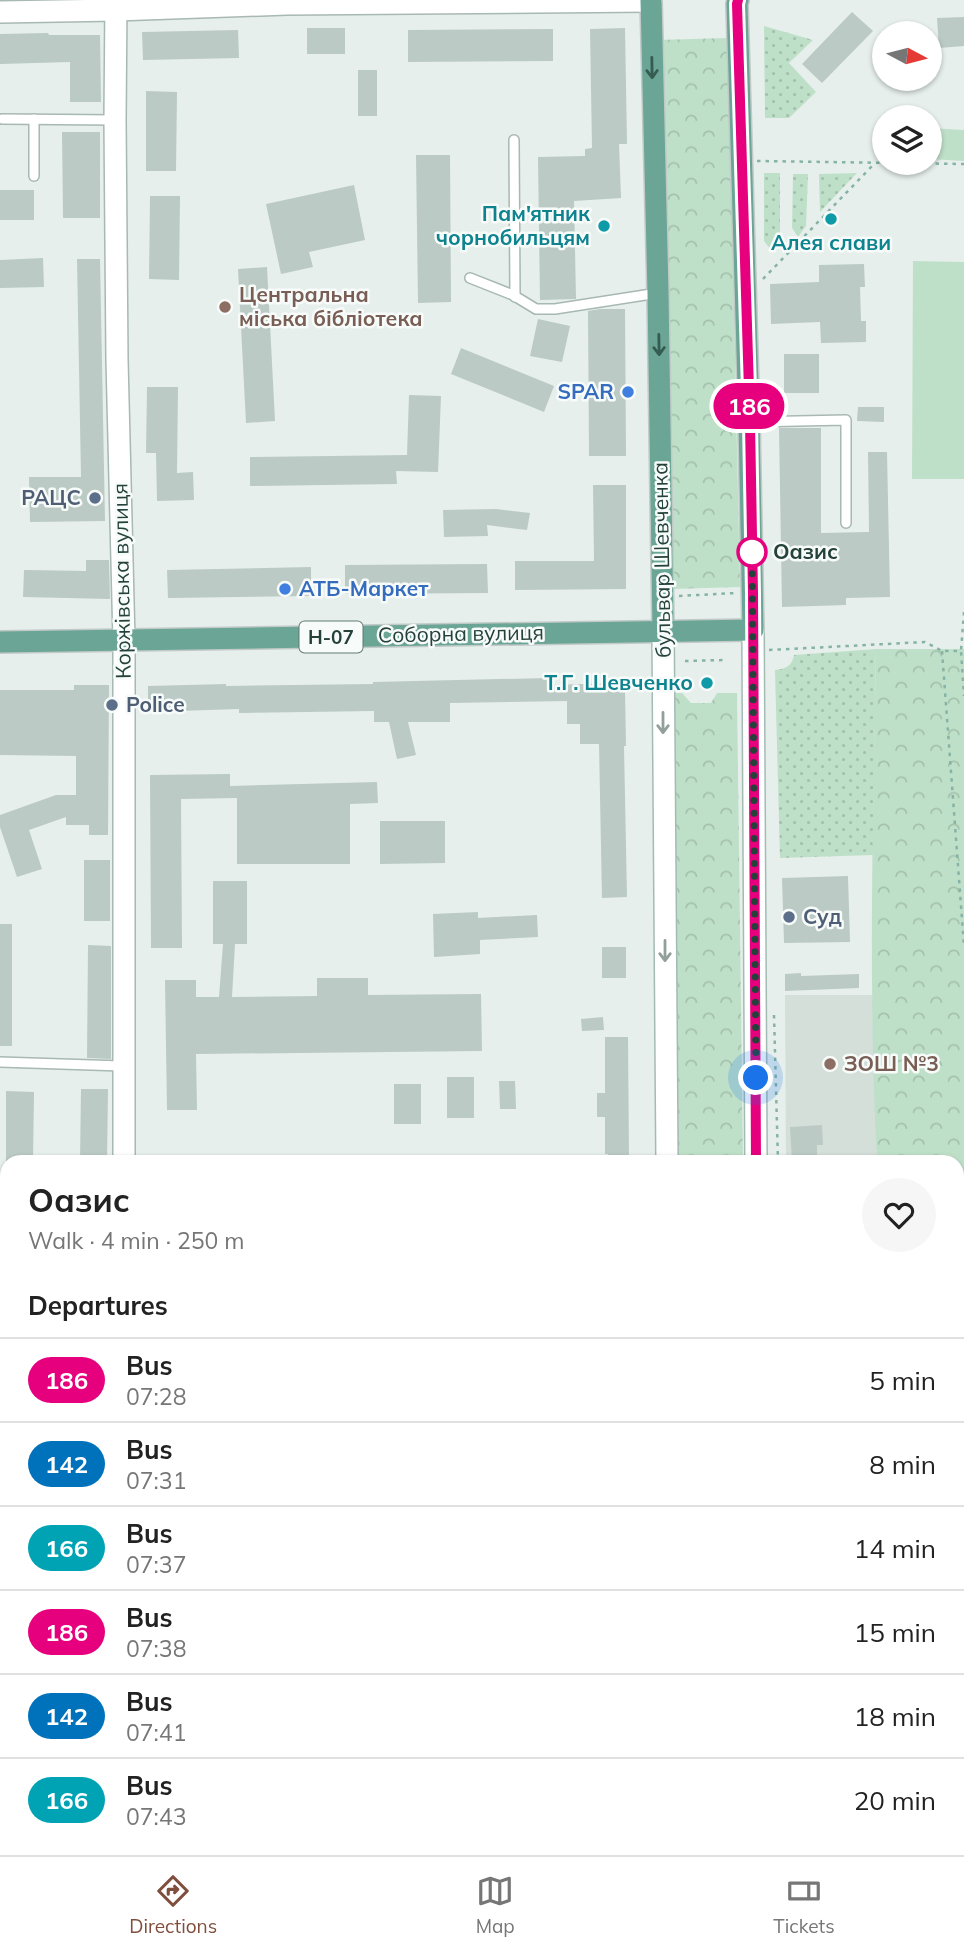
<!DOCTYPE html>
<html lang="en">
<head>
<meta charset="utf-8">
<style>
	:root { --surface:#fff; --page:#f6f6f6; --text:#222; --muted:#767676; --line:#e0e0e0; --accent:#804e3d }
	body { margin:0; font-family:Mulish,sans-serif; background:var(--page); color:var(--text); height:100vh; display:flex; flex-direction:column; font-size:26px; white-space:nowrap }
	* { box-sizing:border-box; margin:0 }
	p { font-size:23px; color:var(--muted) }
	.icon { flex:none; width:38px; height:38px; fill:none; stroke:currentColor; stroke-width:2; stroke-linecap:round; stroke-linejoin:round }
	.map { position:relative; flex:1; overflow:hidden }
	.details { position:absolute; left:0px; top:1155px; width:964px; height:700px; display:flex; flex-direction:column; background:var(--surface); border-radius:21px 21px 0 0; box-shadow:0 2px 5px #0004 }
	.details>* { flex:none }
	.badge { padding:0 14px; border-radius:23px; font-size:24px; line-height:46px }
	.needle { width:46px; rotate:97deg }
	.tools { position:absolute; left:872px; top:21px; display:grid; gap:14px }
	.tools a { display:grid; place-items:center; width:70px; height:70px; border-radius:50%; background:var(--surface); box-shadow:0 2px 5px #0004; font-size:35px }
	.you { position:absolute; width:35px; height:35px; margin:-18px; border:5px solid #fff; border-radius:50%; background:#1a73e8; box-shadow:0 0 0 10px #1a73e833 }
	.map>.badge { position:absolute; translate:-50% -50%; box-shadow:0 0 0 4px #fff }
	h2 { padding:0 28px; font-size:26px; line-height:63px }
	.round { display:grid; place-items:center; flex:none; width:74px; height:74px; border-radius:37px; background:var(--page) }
	.headline { display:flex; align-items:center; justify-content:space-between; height:119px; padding:0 28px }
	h1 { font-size:33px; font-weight:700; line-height:52px }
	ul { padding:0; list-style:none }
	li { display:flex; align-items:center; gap:21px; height:84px; padding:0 28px; border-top:2px solid var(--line) }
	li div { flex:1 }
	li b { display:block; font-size:26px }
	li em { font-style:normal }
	li .badge { min-width:77px; font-weight:700; text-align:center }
	.tab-bar { display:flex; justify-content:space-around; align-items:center; height:98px; border-top:2px solid var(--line); background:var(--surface); font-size:19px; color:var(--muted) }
	.tab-bar a { display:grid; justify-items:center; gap:4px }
	.tab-bar .current { color:var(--accent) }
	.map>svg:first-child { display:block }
	.built { fill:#d4dfda }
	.industrial { fill:url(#industrial-grid) }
	.grass { fill:url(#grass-dots) }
	.park { fill:url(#park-crowns) }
	.garden { fill:#bfe0c8 }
	.building { fill:#bbcac4 }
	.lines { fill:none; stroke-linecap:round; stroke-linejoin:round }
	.service-casing { stroke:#a8b8b2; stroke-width:12 }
	.minor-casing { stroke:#a8b8b2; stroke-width:21 }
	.tertiary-casing { stroke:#a8b8b2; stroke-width:24 }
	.secondary-casing { stroke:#a4bbb3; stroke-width:24 }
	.primary-casing { stroke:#c2cac8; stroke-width:24 }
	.path { stroke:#86b3a5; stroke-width:2.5; stroke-dasharray:3.5 5; stroke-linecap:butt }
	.service { stroke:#fff; stroke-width:9 }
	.minor { stroke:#fff; stroke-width:18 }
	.tertiary { stroke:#fff; stroke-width:21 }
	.secondary { stroke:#fff; stroke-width:21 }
	.primary { stroke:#6aa596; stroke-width:21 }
	.oneway { stroke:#365b51 }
	.oneway2 { stroke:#92a09c }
	.line-casing { stroke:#fff; stroke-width:16 }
	.line { stroke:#e6007e; stroke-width:10 }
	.walk { stroke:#24423a; stroke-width:7; stroke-dasharray:0 12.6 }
	.culture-dot { fill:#0f9aa8; stroke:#f7fbf9; stroke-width:2.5 }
	.education-dot { fill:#8d6e63; stroke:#f7fbf9; stroke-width:2.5 }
	.shop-dot { fill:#3f7fe0; stroke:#f7fbf9; stroke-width:2.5 }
	.service-dot { fill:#5c6f8a; stroke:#f7fbf9; stroke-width:2.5 }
	.stop-dot { fill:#fff; stroke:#e6007e; stroke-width:3.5 }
	.labels { text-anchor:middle; stroke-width:5; stroke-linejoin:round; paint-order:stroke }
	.shield { fill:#f7fbf9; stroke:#637a73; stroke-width:2 }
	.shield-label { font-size:19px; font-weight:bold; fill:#24423a }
	.culture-label { font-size:21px; font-weight:bold; fill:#0d838f; stroke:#f7fbf9; text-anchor:end }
	.education-label { font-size:21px; font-weight:bold; fill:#785e54; stroke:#f7fbf9; text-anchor:start }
	.shop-label { font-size:21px; font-weight:bold; fill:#366cbe; stroke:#f7fbf9; text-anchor:end }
	.service-label { font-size:21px; font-weight:bold; fill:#4e5e75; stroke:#f7fbf9; text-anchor:start }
	.stop-label { font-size:21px; font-weight:bold; fill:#24423a; stroke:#f7fbf9; text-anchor:start }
	.street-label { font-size:21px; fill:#24423a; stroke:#f7fbf9 }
</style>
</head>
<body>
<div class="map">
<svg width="964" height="1855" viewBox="0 0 964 1855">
	<defs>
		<pattern id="industrial-grid" width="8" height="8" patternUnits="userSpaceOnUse" patternTransform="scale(1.75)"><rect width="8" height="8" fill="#d4dfda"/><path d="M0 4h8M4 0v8" fill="none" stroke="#b6c1bc"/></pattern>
		<pattern id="grass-dots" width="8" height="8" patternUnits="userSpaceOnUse" patternTransform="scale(1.75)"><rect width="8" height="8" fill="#bfe0c8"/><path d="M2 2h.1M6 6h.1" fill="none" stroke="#a4c1ad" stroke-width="1.8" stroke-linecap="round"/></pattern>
		<pattern id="park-crowns" width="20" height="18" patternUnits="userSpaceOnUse" patternTransform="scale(1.75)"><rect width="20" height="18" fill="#bfe0c8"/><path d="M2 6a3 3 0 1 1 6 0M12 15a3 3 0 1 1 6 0" fill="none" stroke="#a4c1ad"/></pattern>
	</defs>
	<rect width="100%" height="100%" fill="#e6efeb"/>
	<g class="built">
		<polygon points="785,995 873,995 877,1162 786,1162"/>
		<rect x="0" y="1586" width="7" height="159"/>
	</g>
	<polygon class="industrial" points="0,1270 7,1270 7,1476 0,1472"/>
	<g class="grass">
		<polygon points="764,26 813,40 789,63 816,92 789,118 765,118"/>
		<polygon points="764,173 780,173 780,242 771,250 764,241"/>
		<polygon points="857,173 820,212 819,174"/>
		<polygon points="793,174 808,174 806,226 798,237 792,228"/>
		<path d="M876,649L873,855L780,858L775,670C786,669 792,666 794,655Z"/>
	</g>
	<g class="park">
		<polygon points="728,38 740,587 671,589 657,40"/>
		<path d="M876,649H964V1223L957,1224V1162H877C868,992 873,820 876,649Z"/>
		<polygon points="670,693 682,693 691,703 711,703 717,693 737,693 743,1162 676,1162"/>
	</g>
	<g class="garden">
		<polygon points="929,128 964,130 964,161 929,159"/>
		<polygon points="913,261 964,262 964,479 912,479"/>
	</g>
	<g class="building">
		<polygon points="852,12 873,31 822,83 802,64"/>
		<polygon points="964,17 964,46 939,48 937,18"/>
		<rect x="307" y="28" width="38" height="26"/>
		<polygon points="625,28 627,144 619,144 621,198 574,201 576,299 540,300 538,157 585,156 585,149 592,148 590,29"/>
		<polygon points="553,29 553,61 408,62 408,30"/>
		<polygon points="238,30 239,58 143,60 142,32"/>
		<polygon points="48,33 49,35 100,35 101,102 70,102 70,62 0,64 0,34"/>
		<rect x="358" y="70" width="19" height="46"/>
		<polygon points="146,91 177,92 176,171 146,171"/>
		<polygon points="62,132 100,132 100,218 63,218"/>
		<polygon points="416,155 450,155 451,302 418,303"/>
		<polygon points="354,185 365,240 309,252 313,267 281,274 266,204"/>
		<rect x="0" y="190" width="34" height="30"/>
		<polygon points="150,196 180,196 179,280 149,279"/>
		<polygon points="43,258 44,287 0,288 0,260"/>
		<polygon points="77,259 100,259 105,521 30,522 29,477 81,477"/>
		<polygon points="864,264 865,287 860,287 861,321 866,321 866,342 821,343 820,322 771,324 770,284 819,282 819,265"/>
		<polygon points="267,267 275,421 246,423 238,269"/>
		<polygon points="600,309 625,309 626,456 589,456 588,311"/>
		<polygon points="538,319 570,326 562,362 530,356"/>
		<polygon points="461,348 554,386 544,412 451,374"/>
		<rect x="784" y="354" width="35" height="39"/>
		<polygon points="147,387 178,387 177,473 193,472 194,500 157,501 156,453 146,453"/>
		<polygon points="409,395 441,396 438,472 396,471 397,484 250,486 250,457 407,455"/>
		<polygon points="858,407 884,407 884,422 857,421"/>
		<polygon points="779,428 821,428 821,533 869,532 868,452 887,452 890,597 846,598 846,605 782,607"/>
		<polygon points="593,485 626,485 626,589 515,590 515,561 594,561"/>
		<polygon points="496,509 530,513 527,530 487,525 488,536 444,537 443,510"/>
		<polygon points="86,560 109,560 110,599 23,597 24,570 86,571"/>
		<polygon points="487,564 488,593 345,594 345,565"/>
		<polygon points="311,567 311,596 168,598 167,570"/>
		<polygon points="548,678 548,685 617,683 625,691 626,746 624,746 627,897 602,898 599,744 580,744 580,724 567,724 567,701 450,703 450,722 408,722 416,755 397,759 389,722 374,722 374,711 239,713 239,709 148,712 148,686 226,684 226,686 373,684 373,682"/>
		<polygon points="74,685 109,685 108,835 89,835 89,825 66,825 66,817 29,830 42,869 17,877 0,827 0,815 56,795 76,795 76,756 0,755 0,690 74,690"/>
		<polygon points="230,774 230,786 377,782 378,803 350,804 350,864 237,864 237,798 181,799 182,948 151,948 150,775"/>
		<polygon points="380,821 445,821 445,863 380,864"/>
		<rect x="84" y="860" width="26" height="61"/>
		<polygon points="848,876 850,942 784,943 782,878"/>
		<polygon points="213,881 247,881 247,944 235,944 232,997 317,996 317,978 368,978 368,995 481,994 482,1051 196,1054 197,1110 167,1110 165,980 196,980 196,997 219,997 223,944 213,944"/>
		<polygon points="478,912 478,918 537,915 538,937 480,940 480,954 434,957 433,914"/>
		<rect x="0" y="924" width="12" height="122"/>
		<polygon points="88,945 111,946 111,1059 87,1058"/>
		<rect x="602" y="947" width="24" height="31"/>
		<polygon points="801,973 801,976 859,974 859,988 785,991 785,974"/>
		<polygon points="603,1017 604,1030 582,1031 581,1019"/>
		<polygon points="605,1037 628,1037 629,1162 608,1162 608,1154 605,1154 605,1117 597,1117 597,1093 605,1093"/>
		<rect x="447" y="1077" width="27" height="41"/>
		<polygon points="499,1081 515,1081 516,1109 500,1109"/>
		<rect x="394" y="1084" width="27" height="40"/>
		<polygon points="81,1089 108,1089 107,1162 80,1162"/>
		<polygon points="6,1091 34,1092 33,1162 6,1162"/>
		<polygon points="822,1125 823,1145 817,1145 817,1162 792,1162 790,1127"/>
	</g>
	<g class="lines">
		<g class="service-casing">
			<g id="service">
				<polyline points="2,119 115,120"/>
				<polyline points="514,140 515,297"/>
				<polyline points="34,176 34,119"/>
				<polyline points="470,278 513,295 536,309 555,309 658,293"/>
				<polyline points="749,422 846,420 846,523"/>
				<polyline points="0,1062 122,1066"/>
				<polyline points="0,1182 7,1182"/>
			</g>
		</g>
		<g class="minor-casing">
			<g id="minor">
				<polyline points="0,1255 7,1255"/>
				<polyline points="957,1393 964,1393"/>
				<polyline points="0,1762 7,1762"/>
				<polyline points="957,1779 964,1779"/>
				<polyline points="694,1848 694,1855"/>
				<polyline points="204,1855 204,1848"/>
			</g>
		</g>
		<g class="tertiary-casing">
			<g id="tertiary">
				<polyline points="116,0 115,120 117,360 124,641 124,1162"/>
				<polyline points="0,12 116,10 287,4 651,1"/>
			</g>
		</g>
		<g class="secondary-casing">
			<g id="secondary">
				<polyline points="663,630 667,1162"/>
				<polyline points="753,630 756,1162"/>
			</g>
		</g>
		<g class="primary-casing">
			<g id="primary">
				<polyline points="651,0 658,293 663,630"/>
				<polyline points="0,642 753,630 749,422 737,4 738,0"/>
			</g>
		</g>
		<g class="path">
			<polyline points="757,161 964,164"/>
			<polyline points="763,279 875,163"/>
			<polyline points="679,596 736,593"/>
			<polyline points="964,612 961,651 964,651"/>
			<polyline points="769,650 925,642 942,651 961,651 964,696"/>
			<polyline points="942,651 964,946"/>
			<polyline points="685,661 725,660"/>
			<polyline points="774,1015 778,1162"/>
			<polyline points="643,1855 646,1848"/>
		</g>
		<use href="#service" class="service"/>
		<use href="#minor" class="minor"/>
		<use href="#tertiary" class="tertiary"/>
		<use href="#secondary" class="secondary"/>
		<use href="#primary" class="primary"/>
	</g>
	<defs><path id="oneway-shaft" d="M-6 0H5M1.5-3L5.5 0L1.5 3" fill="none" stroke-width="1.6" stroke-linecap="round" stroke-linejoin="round" transform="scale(1.75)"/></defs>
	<g class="oneway">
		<use href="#oneway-shaft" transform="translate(652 68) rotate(89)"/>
		<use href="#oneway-shaft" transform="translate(659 345) rotate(89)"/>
	</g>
	<g class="oneway2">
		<use href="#oneway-shaft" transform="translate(663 723) rotate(90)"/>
		<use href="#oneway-shaft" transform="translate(665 951) rotate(90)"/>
	</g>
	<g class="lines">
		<g class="line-casing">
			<polyline id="line" points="738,0 737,4 750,422 753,593 756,1162"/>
		</g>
		<use href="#line" class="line"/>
		<polyline class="walk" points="752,552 752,544 756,1078"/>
	</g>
	<g class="culture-dot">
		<circle cx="831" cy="219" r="7"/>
		<circle cx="604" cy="226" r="7"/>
		<circle cx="707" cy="683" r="7"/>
	</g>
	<g class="education-dot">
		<circle cx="225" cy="307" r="7"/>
		<circle cx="830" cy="1064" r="7"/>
	</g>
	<g class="shop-dot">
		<circle cx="628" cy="392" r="7"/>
		<circle cx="285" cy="589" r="7"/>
	</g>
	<g class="service-dot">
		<circle cx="95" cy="498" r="7"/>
		<circle cx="112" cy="705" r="7"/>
		<circle cx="789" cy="917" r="7"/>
	</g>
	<circle class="stop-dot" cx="752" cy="552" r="14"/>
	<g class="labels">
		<rect class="shield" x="299.5" y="621.5" width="63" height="31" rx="5"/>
		<g class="shield-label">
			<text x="331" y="644">Н-07</text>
		</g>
		<g class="culture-label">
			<text x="590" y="221">Пам'ятник<tspan x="590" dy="24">чорнобильцям</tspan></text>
			<text x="831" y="250" text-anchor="middle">Алея слави</text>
			<text x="693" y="690">Т.Г. Шевченко</text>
		</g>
		<g class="education-label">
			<text x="239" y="302">Центральна<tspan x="239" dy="24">міська бібліотека</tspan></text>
			<text x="844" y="1071">ЗОШ №3</text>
		</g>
		<g class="shop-label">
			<text x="614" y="399">SPAR</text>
			<text x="299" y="596" text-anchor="start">АТБ-Маркет</text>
		</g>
		<g class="service-label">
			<text x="81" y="505" text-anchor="end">РАЦС</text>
			<text x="126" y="712">Police</text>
			<text x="803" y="924">Суд</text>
		</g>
		<g class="stop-label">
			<text x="773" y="559">Оазис</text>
		</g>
		<g class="street-label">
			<text transform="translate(662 560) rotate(-91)" y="7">бульвар Шевченка</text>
			<text transform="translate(122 581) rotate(-91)" y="7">Коржівська вулиця</text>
			<text transform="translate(461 634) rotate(-1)" y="7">Соборна вулиця</text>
		</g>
	</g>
</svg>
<div class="tools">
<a><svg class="needle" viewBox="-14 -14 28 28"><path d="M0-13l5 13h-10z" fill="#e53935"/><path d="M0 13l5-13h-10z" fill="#767676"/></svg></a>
<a><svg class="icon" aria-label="layers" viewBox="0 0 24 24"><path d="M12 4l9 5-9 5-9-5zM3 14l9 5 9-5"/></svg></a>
</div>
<div class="you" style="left:756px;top:1078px"></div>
<b class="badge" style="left:749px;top:406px;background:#e6007e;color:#fff">186</b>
<section class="details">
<div class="headline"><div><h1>Оазис</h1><p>Walk · 4 min · 250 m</p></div><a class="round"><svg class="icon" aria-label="heart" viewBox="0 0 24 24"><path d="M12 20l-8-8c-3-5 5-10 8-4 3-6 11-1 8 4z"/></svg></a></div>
<h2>Departures</h2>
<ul>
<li><span class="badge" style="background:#e6007e;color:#fff">186</span><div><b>Bus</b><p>07:28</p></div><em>5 min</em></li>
<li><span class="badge" style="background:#0072bc;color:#fff">142</span><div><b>Bus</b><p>07:31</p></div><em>8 min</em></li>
<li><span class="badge" style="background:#00a3b4;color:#fff">166</span><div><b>Bus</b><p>07:37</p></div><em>14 min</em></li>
<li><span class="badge" style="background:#e6007e;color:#fff">186</span><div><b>Bus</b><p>07:38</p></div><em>15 min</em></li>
<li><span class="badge" style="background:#0072bc;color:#fff">142</span><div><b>Bus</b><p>07:41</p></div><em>18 min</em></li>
<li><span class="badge" style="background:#00a3b4;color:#fff">166</span><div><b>Bus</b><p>07:43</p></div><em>20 min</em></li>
</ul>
</section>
</div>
<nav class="tab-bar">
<a class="current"><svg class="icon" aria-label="directions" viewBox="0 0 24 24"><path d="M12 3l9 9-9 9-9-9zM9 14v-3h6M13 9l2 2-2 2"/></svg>Directions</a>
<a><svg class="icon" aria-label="map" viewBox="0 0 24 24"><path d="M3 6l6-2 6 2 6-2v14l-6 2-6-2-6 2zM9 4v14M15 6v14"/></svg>Map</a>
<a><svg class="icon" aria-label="tickets" viewBox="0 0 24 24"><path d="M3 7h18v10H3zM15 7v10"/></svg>Tickets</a>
</nav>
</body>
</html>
